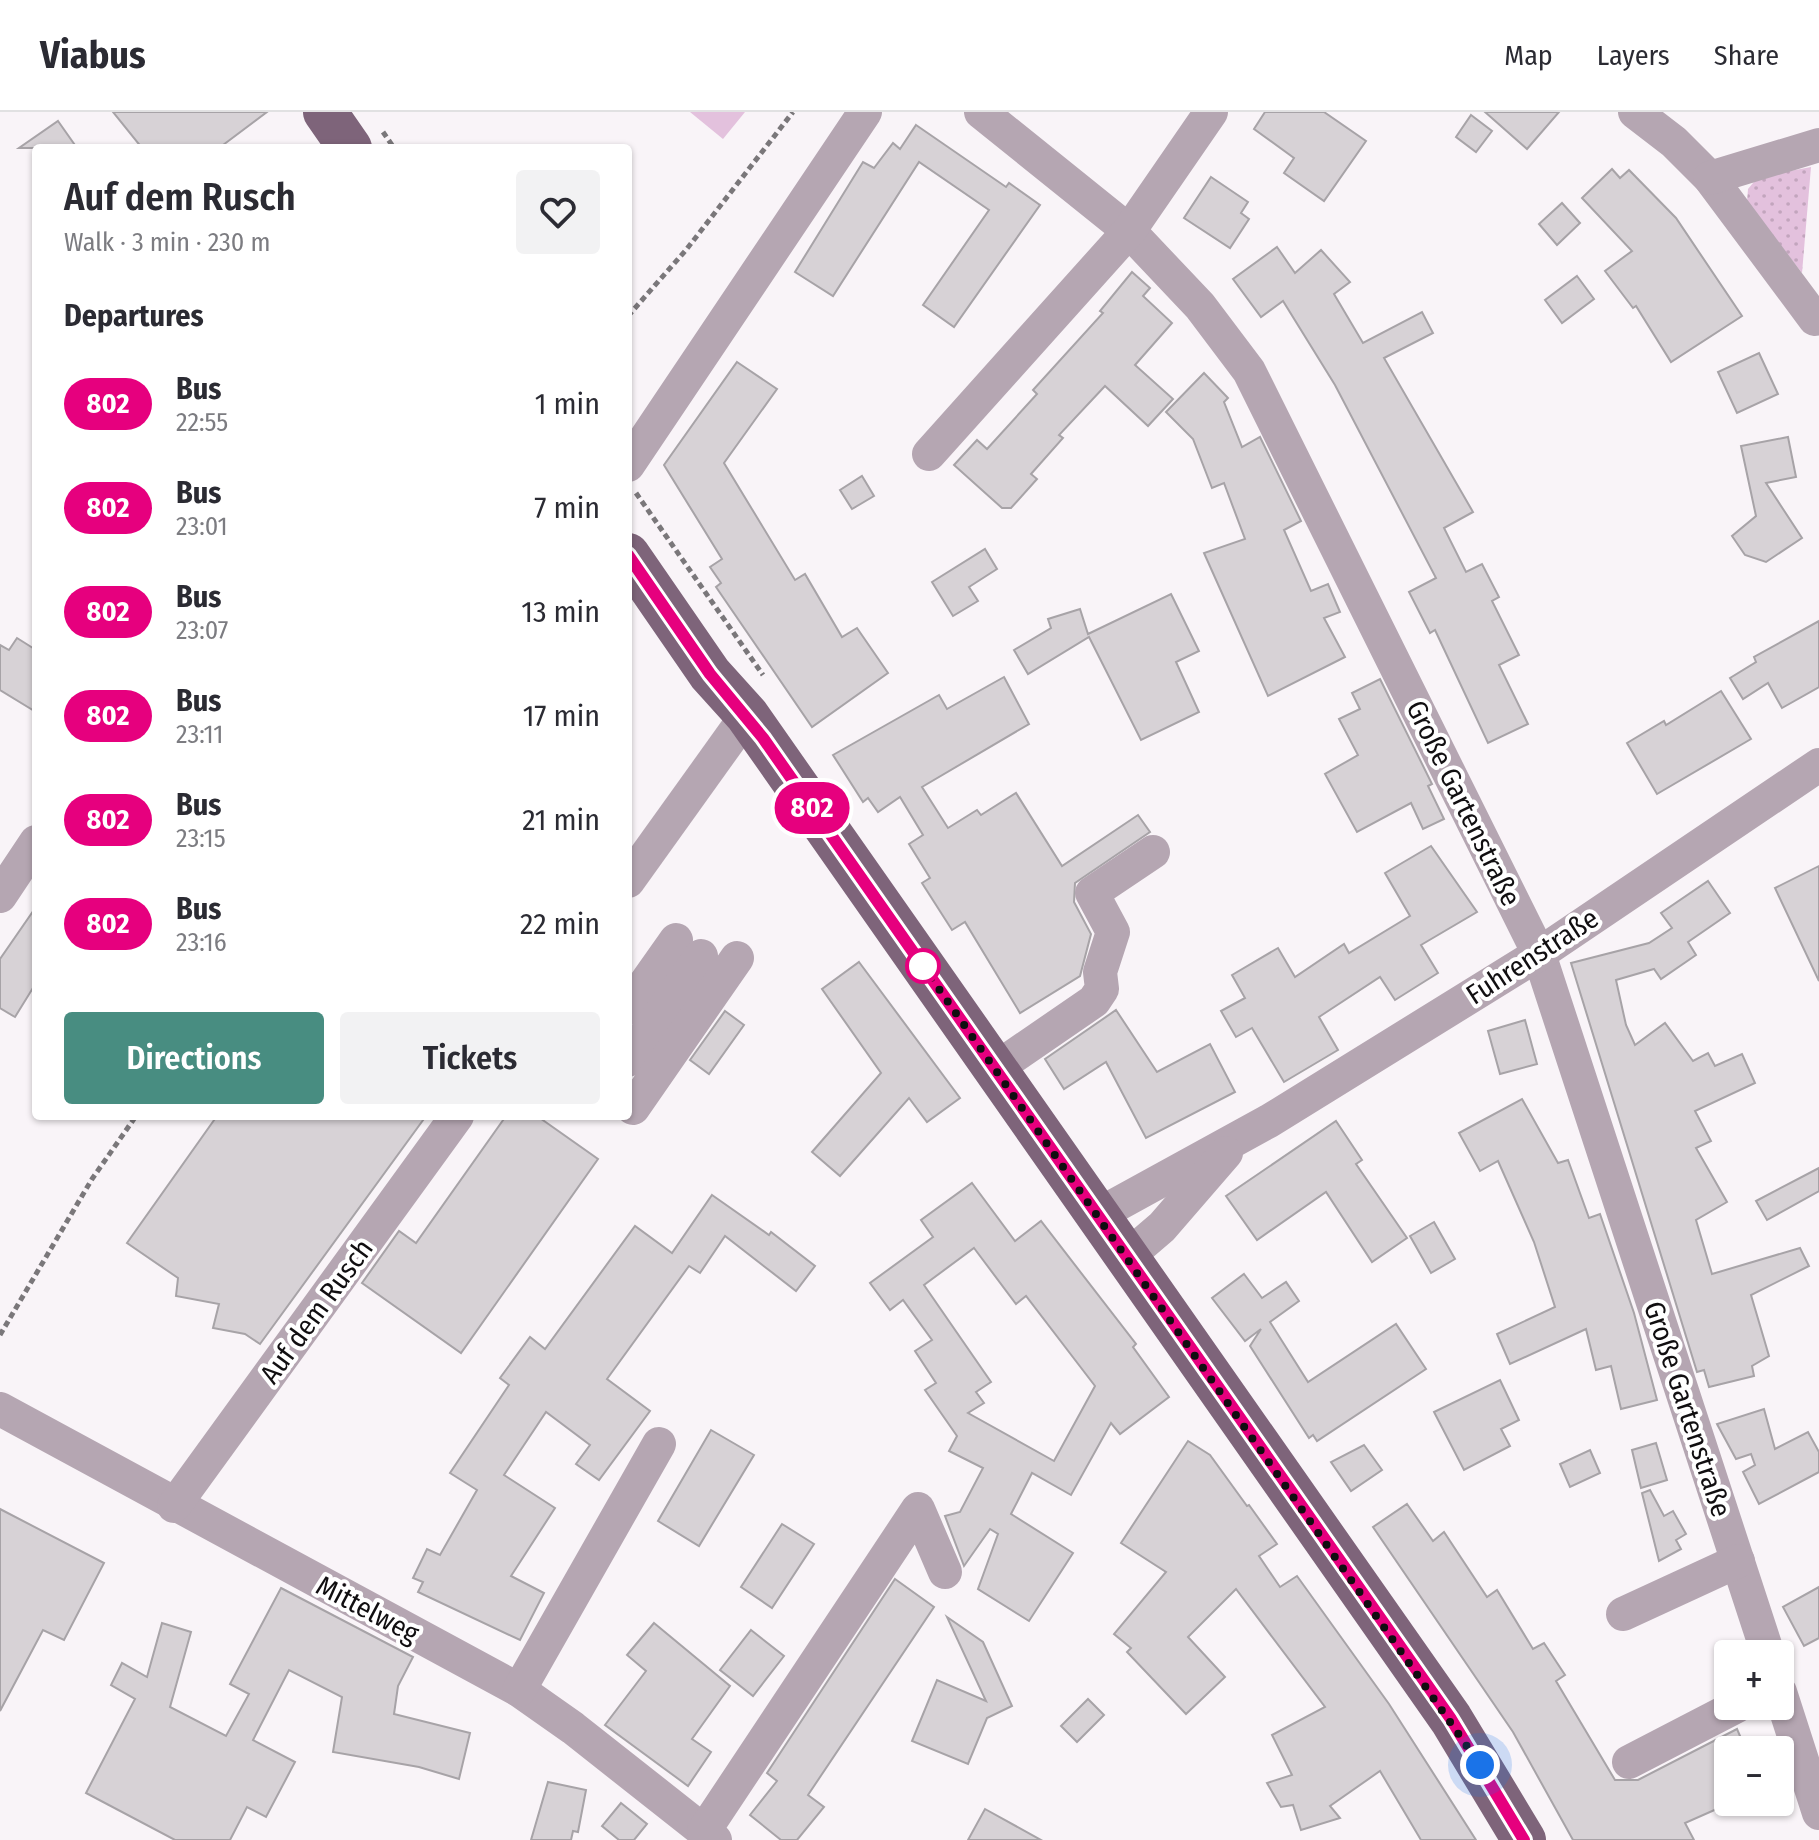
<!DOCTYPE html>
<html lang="en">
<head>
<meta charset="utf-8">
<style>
	:root { --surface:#fff; --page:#f2f2f3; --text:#2b2b33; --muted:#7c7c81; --line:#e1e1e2; --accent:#488d81 }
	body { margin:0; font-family:"Fira Sans Condensed",sans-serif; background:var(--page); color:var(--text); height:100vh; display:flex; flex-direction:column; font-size:30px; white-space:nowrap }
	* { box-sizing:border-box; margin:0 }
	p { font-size:26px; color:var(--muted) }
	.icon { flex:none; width:44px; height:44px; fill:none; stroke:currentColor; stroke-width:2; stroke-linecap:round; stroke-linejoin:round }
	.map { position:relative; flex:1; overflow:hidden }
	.details { position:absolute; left:32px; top:32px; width:600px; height:976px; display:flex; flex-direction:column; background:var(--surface); border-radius:8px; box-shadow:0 2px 6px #0004 }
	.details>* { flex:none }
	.badge { padding:0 16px; border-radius:26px; font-size:28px; line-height:52px }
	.buttons { position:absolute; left:1714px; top:1528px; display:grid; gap:16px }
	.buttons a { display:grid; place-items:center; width:80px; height:80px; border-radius:8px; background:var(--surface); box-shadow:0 2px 6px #0004; font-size:40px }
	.you { position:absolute; width:40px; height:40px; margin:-20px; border:6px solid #fff; border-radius:50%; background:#1a73e8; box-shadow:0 0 0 12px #1a73e833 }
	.map>.badge { position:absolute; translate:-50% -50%; box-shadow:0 0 0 4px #fff }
	h2 { padding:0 32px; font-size:30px; line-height:72px }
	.round { display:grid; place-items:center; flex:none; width:84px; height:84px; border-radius:8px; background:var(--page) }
	.summary { display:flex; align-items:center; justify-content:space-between; height:136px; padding:0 32px }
	h1 { font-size:38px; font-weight:600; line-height:60px }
	.action { display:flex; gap:16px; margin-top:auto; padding:16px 32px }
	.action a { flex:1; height:92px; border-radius:8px; background:var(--accent); color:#fff; font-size:32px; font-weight:600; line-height:92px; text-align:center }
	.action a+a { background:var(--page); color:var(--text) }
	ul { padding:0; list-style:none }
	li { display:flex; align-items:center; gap:24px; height:104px; padding:0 32px }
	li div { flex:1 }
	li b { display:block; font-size:30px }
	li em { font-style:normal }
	li .badge { min-width:88px; font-weight:700; text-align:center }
	header { display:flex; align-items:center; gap:48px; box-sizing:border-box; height:112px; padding:0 40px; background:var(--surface); border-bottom:2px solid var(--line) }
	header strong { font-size:38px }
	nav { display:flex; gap:44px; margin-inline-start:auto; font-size:28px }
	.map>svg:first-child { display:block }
	.grass { fill:url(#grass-dots) }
	.pitch { fill:#e3c1dd }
	.building { fill:#d7d2d6; stroke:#a7a3a7; stroke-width:2; fill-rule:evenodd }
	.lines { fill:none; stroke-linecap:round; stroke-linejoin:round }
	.path { stroke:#7a777a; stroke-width:5; stroke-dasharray:6 4; stroke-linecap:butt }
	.minor { stroke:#b5a6b2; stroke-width:34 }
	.major { stroke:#7e647a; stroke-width:44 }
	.line-casing { stroke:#fff; stroke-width:18 }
	.line { stroke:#e6007e; stroke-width:12 }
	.walk { stroke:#100e10; stroke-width:8; stroke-dasharray:0 14.4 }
	.stop-dot { fill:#fff; stroke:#e6007e; stroke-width:4 }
	.labels { text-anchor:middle; stroke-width:8; stroke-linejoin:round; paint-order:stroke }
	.street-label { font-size:28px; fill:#100e10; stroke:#fff }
</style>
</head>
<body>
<header>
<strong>Viabus</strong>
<nav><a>Map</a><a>Layers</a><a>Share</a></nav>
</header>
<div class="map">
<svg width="1819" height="1728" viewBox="0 0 1819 1728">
	<defs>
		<pattern id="grass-dots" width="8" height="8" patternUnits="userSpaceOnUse" patternTransform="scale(2)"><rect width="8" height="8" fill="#e3c1dd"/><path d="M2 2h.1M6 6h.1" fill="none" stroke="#c2a5bd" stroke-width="1.8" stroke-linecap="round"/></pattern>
	</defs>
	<rect width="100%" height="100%" fill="#f9f4f8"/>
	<polygon class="grass" points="1811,55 1802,161 1747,90 1748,77 1758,65"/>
	<polygon class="pitch" points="690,0 745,0 723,27"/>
	<g class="building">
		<polygon points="113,0 267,0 219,36 142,36"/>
		<polygon points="1265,0 1324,0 1366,29 1324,89 1284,61 1294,46 1254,17"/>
		<polygon points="1485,0 1559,0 1527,37"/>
		<polygon points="1471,3 1492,19 1476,40 1456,25"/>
		<polygon points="58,9 77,36 19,36"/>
		<polygon points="916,13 1006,75 1009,71 1040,93 954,215 923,193 989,98 919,50 833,184 795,160 863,50 874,56 893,31 900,37"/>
		<polygon points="1612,57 1620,66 1629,58 1676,106 1742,204 1671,250 1636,194 1633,196 1605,159 1632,139 1582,86"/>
		<polygon points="1211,65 1248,90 1241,101 1249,107 1230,136 1184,106"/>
		<polygon points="1562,91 1580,111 1557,133 1539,112"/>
		<polygon points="1277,135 1295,161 1321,138 1350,170 1334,182 1363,231 1422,200 1433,221 1384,246 1473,400 1444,416 1466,460 1482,452 1499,485 1492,489 1519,543 1499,553 1528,612 1488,631 1435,518 1430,521 1409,480 1436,466 1335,273 1283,189 1261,205 1233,167"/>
		<polygon points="1132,160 1150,176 1143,184 1172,211 1135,253 1173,287 1148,314 1105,274 1059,323 1063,326 1031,362 1037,367 1011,396 1002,396 954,353 977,328 987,337 1037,282 1033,278 1103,201 1100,199"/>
		<polygon points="1577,164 1594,187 1562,211 1545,188"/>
		<polygon points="1759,241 1778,282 1737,301 1718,260"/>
		<polygon points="737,250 777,277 724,351 795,468 805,462 842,525 857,516 888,561 812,615 716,475 721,471 710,455 722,447 664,353"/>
		<polygon points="1204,261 1228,286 1224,290 1242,335 1260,325 1301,409 1284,418 1311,479 1328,472 1340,500 1324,506 1345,545 1268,584 1204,441 1245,427 1224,371 1212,376 1193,327 1166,300"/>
		<polygon points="1788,325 1796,365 1766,371 1802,426 1766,450 1745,443 1732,424 1756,404 1741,334"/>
		<polygon points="862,364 874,384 852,397 840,378"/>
		<polygon points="985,437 997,457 969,475 978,489 953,504 932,470"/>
		<polygon points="1171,482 1199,539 1176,550 1199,600 1141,628 1089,525 1028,562 1014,538 1051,516 1048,507 1080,497 1088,522"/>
		<polygon points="1819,509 1819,575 1782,596 1768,571 1743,587 1730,566 1756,550 1754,545"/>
		<polygon points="17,526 36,538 36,600 0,578 0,533 9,538"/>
		<polygon points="1004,565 1029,612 922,675 948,716 977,698 981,703 1016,681 1062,754 1138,703 1150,720 1075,771 1074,790 1091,822 1080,864 1020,901 965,810 952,818 922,771 930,766 909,732 923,723 900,685 878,700 868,686 863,690 833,643 939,583 947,597"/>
		<polygon points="1380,567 1432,672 1428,674 1444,707 1423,717 1411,691 1357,720 1325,662 1358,643 1339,607 1360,597 1352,581"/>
		<polygon points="1721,579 1751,627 1657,682 1627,631 1664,609 1666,613"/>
		<polygon points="1431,734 1477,800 1421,833 1438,861 1395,888 1380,865 1319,905 1338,938 1284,970 1252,916 1236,925 1221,899 1245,886 1232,863 1278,836 1295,865 1344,832 1349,841 1410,804 1385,761"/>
		<polygon points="1819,754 1819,869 1775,776"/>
		<polygon points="1708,769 1730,801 1688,830 1696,843 1661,867 1654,857 1616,868 1626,913 1635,933 1665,911 1693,949 1708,941 1715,954 1742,942 1755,971 1695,999 1711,1029 1696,1036 1727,1090 1696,1108 1712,1162 1800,1136 1809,1154 1751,1183 1769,1244 1752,1254 1754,1264 1709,1275 1704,1258 1697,1260 1571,851 1649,831 1672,816 1661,801"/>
		<polygon points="36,795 36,871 15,905 0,896 0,847"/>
		<polygon points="859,850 960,986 927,1010 909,986 840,1064 812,1040 881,961 822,877"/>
		<polygon points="1116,898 1157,960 1210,932 1235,980 1146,1026 1106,950 1064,977 1045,947"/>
		<polygon points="725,899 744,913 709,962 690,948"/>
		<polygon points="1525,908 1537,952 1500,962 1488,919"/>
		<polygon points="1522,987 1558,1051 1568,1048 1589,1106 1600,1102 1634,1201 1657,1288 1621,1297 1611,1254 1596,1258 1586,1217 1510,1252 1497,1222 1555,1195 1534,1130 1498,1049 1480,1059 1459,1021"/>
		<polygon points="217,1004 426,1004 260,1232 245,1222 213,1216 219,1192 176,1184 178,1166 127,1131"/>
		<polygon points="506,1004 537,1004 598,1047 461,1241 362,1171 399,1119 416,1131"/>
		<polygon points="1336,1009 1362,1048 1356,1052 1407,1126 1372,1150 1326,1080 1257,1128 1226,1084"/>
		<polygon points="1819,1056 1819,1079 1767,1108 1756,1089"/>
		<path d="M972,1071L1015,1129L1041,1109L1136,1232L1133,1235L1169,1285L1120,1322L1111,1311L1071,1383L1032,1361L1011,1402L1073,1441L1029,1509L978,1477L998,1422L990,1417L964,1454L945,1404L960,1400L983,1356L949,1339L957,1324L925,1278L936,1271L915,1239L932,1228L903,1188L890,1198L870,1171L933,1125L921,1108ZM974,1136L1016,1192L1026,1184L1095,1274L1054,1349L968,1301L984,1291L976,1280L991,1270L924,1173Z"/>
		<polygon points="712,1083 769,1123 771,1120 815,1154 796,1179 725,1124 700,1161 689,1154 607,1267 650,1299 599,1368 576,1352 590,1333 546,1300 504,1363 555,1396 511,1464 544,1481 520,1528 418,1480 423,1470 413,1466 427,1437 440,1443 477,1378 450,1361 509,1273 500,1266 530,1225 545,1237 635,1114 672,1141"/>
		<polygon points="1434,1110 1455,1147 1431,1161 1410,1124"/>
		<polygon points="1244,1162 1262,1186 1286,1170 1299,1189 1270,1210 1308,1270 1396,1212 1426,1257 1317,1329 1313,1323 1309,1326 1250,1234 1261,1217 1245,1229 1212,1186"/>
		<polygon points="1500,1268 1519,1308 1501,1317 1510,1334 1464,1358 1434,1300"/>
		<polygon points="1764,1297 1775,1337 1808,1320 1819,1340 1819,1360 1759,1392 1743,1360 1755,1353 1751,1342 1736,1347 1717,1312"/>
		<polygon points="711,1318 754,1343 699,1434 658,1409"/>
		<polygon points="1188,1329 1210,1343 1247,1394 1249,1393 1277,1432 1259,1444 1280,1475 1297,1464 1389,1592 1476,1728 1421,1728 1380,1659 1330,1694 1340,1706 1301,1718 1293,1693 1281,1695 1267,1671 1292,1663 1272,1623 1325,1595 1236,1477 1188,1525 1225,1565 1186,1602 1127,1540 1131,1536 1114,1522 1166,1460 1121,1431"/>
		<polygon points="1656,1331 1667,1368 1641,1376 1632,1338"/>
		<polygon points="1364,1333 1382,1358 1351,1379 1331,1350"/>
		<polygon points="1590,1338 1600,1361 1570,1375 1560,1352"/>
		<polygon points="1650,1378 1664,1404 1673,1399 1686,1422 1676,1428 1681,1437 1659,1449 1642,1381"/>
		<polygon points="1407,1392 1433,1429 1444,1420 1487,1485 1497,1478 1533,1537 1544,1531 1565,1563 1556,1569 1615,1668 1638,1668 1737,1617 1746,1638 1728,1638 1728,1692 1685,1711 1694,1728 1573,1728 1513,1620 1373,1415"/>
		<polygon points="0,1397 104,1451 64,1528 43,1518 0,1599"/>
		<polygon points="782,1412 814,1432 772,1496 741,1475"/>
		<polygon points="895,1467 934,1495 808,1683 824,1695 797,1728 781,1728 750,1703 777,1669 767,1661"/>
		<polygon points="1819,1475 1819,1526 1804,1534 1783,1495"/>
		<polygon points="281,1476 413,1545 398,1574 394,1602 470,1621 459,1667 419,1655 333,1640 342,1585 289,1558 253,1628 295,1650 266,1705 247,1695 230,1728 175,1728 86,1681 135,1587 111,1573 122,1551 147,1565 162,1511 191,1520 170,1595 226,1624 249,1582 230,1572"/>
		<polygon points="947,1505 983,1530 1012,1594 987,1606 968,1652 912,1629 937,1568 986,1589"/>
		<polygon points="654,1511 730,1574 692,1627 711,1640 688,1674 605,1613 646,1559 627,1543"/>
		<polygon points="751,1518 784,1544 753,1584 720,1558"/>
		<polygon points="1088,1587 1104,1603 1077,1630 1061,1614"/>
		<polygon points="548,1670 586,1678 578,1720 573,1719 571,1728 531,1728"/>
		<polygon points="621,1691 647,1712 634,1728 619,1728 602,1714"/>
		<polygon points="985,1697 1041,1728 968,1728"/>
	</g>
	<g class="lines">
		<g class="path">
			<polyline points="383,20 394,36"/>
			<polyline points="628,204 686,138 793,0"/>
			<polyline points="636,381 763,563"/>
			<polyline points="0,1223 92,1067 136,1004"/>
		</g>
		<g class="minor">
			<polyline points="981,0 1129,119 1200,194 1249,259 1539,842 1768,1542"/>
			<polyline points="1635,0 1674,30 1710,66 1815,207"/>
			<polyline points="1710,66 1819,33"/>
			<polyline points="929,342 1129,119 1211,0"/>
			<polyline points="628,353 865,0"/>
			<polyline points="628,769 747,603"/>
			<polyline points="0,784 36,730"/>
			<polyline points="628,896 676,828"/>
			<polyline points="628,948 701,844"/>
			<polyline points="995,957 1094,889 1102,877 1100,860 1113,820 1092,781 1153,740"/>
			<polyline points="633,996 737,846"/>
			<polyline points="1096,1104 1269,1009 1539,842 1819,653"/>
			<polyline points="1127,1145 1162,1115 1226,1041"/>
			<polyline points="0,1297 519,1578 573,1616 715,1728"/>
			<polyline points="174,1394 457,1004"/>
			<polyline points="1623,1502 1738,1449"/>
			<polyline points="519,1578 659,1332"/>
			<polyline points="1780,1580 1819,1701"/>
			<polyline points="1629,1650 1737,1594"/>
			<polyline points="704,1719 918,1397 945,1460"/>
		</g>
		<g class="major">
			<polyline points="325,0 350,36"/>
			<polyline points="628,443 710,562 747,603 1451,1607 1524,1728"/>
		</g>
	</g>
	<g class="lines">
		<g class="line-casing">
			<polyline id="line" points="628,443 710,562 763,626 1451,1607 1524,1728"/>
		</g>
		<use href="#line" class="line"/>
		<polyline class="walk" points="923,854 1480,1653"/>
	</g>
	<circle class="stop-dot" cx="923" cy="854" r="16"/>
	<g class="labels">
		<g class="street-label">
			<text transform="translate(1464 691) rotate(64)" y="10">Große Gartenstraße</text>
			<text transform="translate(1532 844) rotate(-33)" y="10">Fuhrenstraße</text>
			<text transform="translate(316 1199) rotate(-54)" y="10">Auf dem Rusch</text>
			<text transform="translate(1688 1297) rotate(72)" y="10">Große Gartenstraße</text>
			<text transform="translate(368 1497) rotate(28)" y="10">Mittelweg</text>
		</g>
	</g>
</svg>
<div class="buttons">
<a>+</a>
<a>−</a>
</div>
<div class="you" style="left:1480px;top:1653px"></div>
<b class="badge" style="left:812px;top:696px;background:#e6007e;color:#fff">802</b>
<section class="details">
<div class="summary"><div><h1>Auf dem Rusch</h1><p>Walk · 3 min · 230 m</p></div><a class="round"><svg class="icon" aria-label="heart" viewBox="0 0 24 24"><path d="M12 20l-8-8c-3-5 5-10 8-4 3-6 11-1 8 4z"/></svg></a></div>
<h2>Departures</h2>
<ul>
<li><span class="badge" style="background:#e6007e;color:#fff">802</span><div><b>Bus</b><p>22:55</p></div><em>1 min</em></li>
<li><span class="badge" style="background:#e6007e;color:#fff">802</span><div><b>Bus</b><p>23:01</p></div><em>7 min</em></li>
<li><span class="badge" style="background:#e6007e;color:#fff">802</span><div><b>Bus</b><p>23:07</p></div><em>13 min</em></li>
<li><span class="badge" style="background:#e6007e;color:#fff">802</span><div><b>Bus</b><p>23:11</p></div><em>17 min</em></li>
<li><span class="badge" style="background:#e6007e;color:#fff">802</span><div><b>Bus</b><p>23:15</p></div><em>21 min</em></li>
<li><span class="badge" style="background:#e6007e;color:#fff">802</span><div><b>Bus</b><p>23:16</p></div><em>22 min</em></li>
</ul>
<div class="action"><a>Directions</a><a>Tickets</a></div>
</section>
</div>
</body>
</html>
